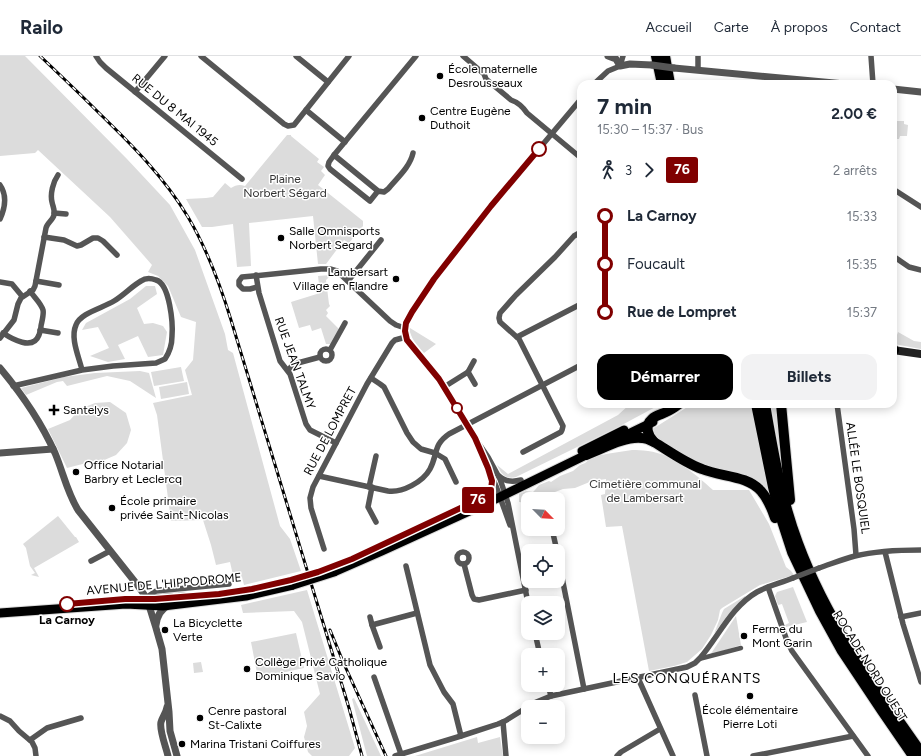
<!DOCTYPE html>
<html lang="fr">
<head>
<meta charset="utf-8">
<style>
	:root { --surface:#fff; --page:#f2f2f3; --text:#1f2937; --muted:#747a83; --line:#e0e1e3; --accent:#000 }
	body { margin:0; font-family:Figtree,sans-serif; background:var(--page); color:var(--text); height:100vh; display:flex; flex-direction:column; font-size:15px; white-space:nowrap }
	* { box-sizing:border-box; margin:0 }
	p { font-size:13px; color:var(--muted) }
	.icon { flex:none; width:22px; height:22px; fill:none; stroke:currentColor; stroke-width:2; stroke-linecap:round; stroke-linejoin:round }
	.map { position:relative; flex:1; overflow:hidden }
	.sheet { position:absolute; left:577px; top:24px; width:320px; height:328px; display:flex; flex-direction:column; background:var(--surface); border-radius:12px; box-shadow:0 2px 10px #0003 }
	.sheet>* { flex:none }
	.badge { padding:0 8px; border-radius:3px; font-size:14px; line-height:26px }
	.needle { width:26px; rotate:114deg }
	.tools { position:absolute; left:521px; top:436px; display:grid; gap:8px }
	.tools a { display:grid; place-items:center; width:44px; height:44px; border-radius:8px; background:var(--surface); box-shadow:0 2px 10px #0003; font-size:20px }
	.map>.badge { position:absolute; translate:-50% -50%; box-shadow:0 0 0 2px #fff }
	.legs { display:flex; align-items:center; gap:6px; height:44px; padding:0 20px; font-size:13px }
	.legs p { margin-inline-start:auto }
	.headline { display:flex; align-items:center; justify-content:space-between; height:68px; padding:0 20px }
	h1 { font-size:22px; font-weight:700; line-height:30px }
	.cta { display:flex; gap:8px; margin-top:auto; padding:8px 20px }
	.cta a { flex:1; height:46px; border-radius:12px; background:var(--accent); color:#fff; font-size:16px; font-weight:700; line-height:46px; text-align:center }
	.cta a+a { background:var(--page); color:var(--text) }
	ul { padding:0 20px; list-style:none }
	li { display:flex; align-items:center; gap:14px; height:48px; font-size:15px }
	li i { display:grid; place-items:center; width:6px; height:100%; margin:0 5px; background:currentColor }
	li i::after { content:''; width:10px; height:10px; margin:-5px; border:3px solid; border-radius:50%; background:var(--surface) }
	li p { margin-inline-start:auto }
	li:first-child i { background:linear-gradient(#0000 50%,currentColor 0) }
	li:last-child i { background:linear-gradient(currentColor 50%,#0000 0) }
	header { display:flex; align-items:center; gap:24px; box-sizing:border-box; height:56px; padding:0 20px; background:var(--surface); border-bottom:1px solid var(--line) }
	header strong { font-size:19px }
	nav { display:flex; gap:22px; margin-inline-start:auto; font-size:14px }
	.map>svg:first-child { display:block }
	.green { fill:#dcdcdc }
	.lines { fill:none; stroke-linecap:round; stroke-linejoin:round }
	.primary-casing { stroke:#dbdbdb; stroke-width:11 }
	.trunk-casing { stroke:#dbdbdb; stroke-width:12 }
	.pedestrian { stroke:#555; stroke-width:4.5 }
	.minor { stroke:#555; stroke-width:5.5 }
	.tertiary { stroke:#555; stroke-width:7 }
	.secondary { stroke:#222; stroke-width:8 }
	.primary { stroke:#000; stroke-width:9 }
	.trunk { stroke:#000; stroke-width:10 }
	.rail-casing { stroke:#000; stroke-width:3 }
	.rail { stroke:#fff; stroke-width:1.5; stroke-dasharray:4.5; stroke-linecap:butt }
	.primary-bridge-casing { stroke:#dbdbdb; stroke-width:11; stroke-linecap:butt }
	.minor-bridge { stroke:#555; stroke-width:5.5 }
	.tertiary-bridge { stroke:#555; stroke-width:7 }
	.primary-bridge { stroke:#000; stroke-width:9 }
	.line-1-casing { stroke:#fff; stroke-width:9 }
	.line-1 { stroke:#800000; stroke-width:6 }
	.poi-dot { fill:#000; stroke:#fff; stroke-width:1.5 }
	.stop-1-dot { fill:#fff; stroke:#800000; stroke-width:2 }
	.labels { text-anchor:middle; stroke-width:3; stroke-linejoin:round; paint-order:stroke }
	.poi-label { font-size:12px; fill:#000; stroke:#fff; text-anchor:start }
	.street-label { font-size:12px; fill:#000; stroke:#fff }
	.park-label { font-size:12px; fill:#333; stroke:#fff }
	.stop-label { font-size:12px; font-weight:bold; fill:#000; stroke:#fff }
	.quarter-label { font-size:14px; letter-spacing:1px; fill:#000; stroke:#fff }
</style>
</head>
<body>
<header>
<strong>Railo</strong>
<nav><a>Accueil</a><a>Carte</a><a>À propos</a><a>Contact</a></nav>
</header>
<div class="map">
<svg width="921" height="700" viewBox="0 0 921 700">
	<rect width="100%" height="100%" fill="#fff"/>
	<g class="green">
		<polygon points="0,0 25,0 127,103 170,149 195,194 225,278 228,294 233,297 280,470 290,483 301,515 244,529 242,521 237,521 236,519 233,519 230,506 216,509 211,489 203,464 171,465 157,359 153,347 192,339 185,314 193,304 196,266 181,261 168,230 158,220 148,216 152,209 110,161 38,94 35,97 0,100"/>
		<polygon points="893,65 904,65 904,68 908,69 907,80 900,80 899,83 893,83"/>
		<path d="M287,79H291V80L319,103L317,106L324,111L321,115L325,119L318,129L363,165V170L349,187L344,184L326,208H318L313,160L249,167L251,210L237,211L233,168L212,171H202L186,143L206,142L213,141L225,127L231,132C236,129 239,128 245,130Z"/>
		<polygon points="331,219 326,224 329,248 330,250 326,254 328,257 326,260 340,274 331,288 326,288 321,272 312,275 310,269 299,272 291,246 320,237 318,220"/>
		<polygon points="146,230 155,230 157,238 137,252 144,268 153,267 163,270 167,276 163,299 148,301 138,280 118,289 125,303 108,306 90,300 109,292 98,271 82,274 86,267 130,243"/>
		<path d="M409,271L410,272L436,288L424,297C417,289 410,282 409,271Z"/>
		<polygon points="898,276 914,285 921,286 921,293 894,288 896,279 897,279"/>
		<polygon points="181,311 184,325 154,330 151,316"/>
		<polygon points="140,315 149,317 156,342 130,325 107,320 67,330 63,325 57,326 26,339 21,332 64,321 95,317"/>
		<polygon points="187,326 189,338 161,343 159,331"/>
		<polygon points="110,346 126,357 131,374 127,387 116,399 102,405 94,405 67,412 48,373 70,364 80,353 95,347"/>
		<path d="M630,348H661L620,370L516,421C506,424 501,418 497,409L508,418L618,359Z"/>
		<polygon points="692,348 751,348 773,449 768,440 696,408 651,380 651,374"/>
		<polygon points="771,348 777,348 786,434"/>
		<path d="M632,394C637,394 642,394 648,395C673,398 695,418 713,434H749L769,468L786,511L791,515L794,519L760,529L722,552L720,554L718,564L711,579L702,593L687,606L674,610L649,615L622,470L606,471L601,439L605,438L606,423L592,425L575,432L563,433L555,436L542,443H528V447L519,446V438L526,435L533,436L535,434L539,429L549,425L551,426L560,420L573,415L580,409L585,407L595,399H602L606,398Z"/>
		<polygon points="58,460 75,481 76,481 79,486 34,512 39,521 31,519 35,517 30,510 26,492 23,488"/>
		<polygon points="793,531 807,566 786,571 785,569 789,567 782,548 778,549 775,540 777,536"/>
		<polygon points="307,534 355,692 349,700 312,700 308,696 304,681 307,670 304,656 320,638 302,566 294,555 243,557 241,549"/>
		<path d="M745,540V541C733,551 724,564 714,578L722,557L724,553Z"/>
		<polygon points="736,560 741,589 710,599"/>
		<polygon points="296,577 304,612 258,622 251,586"/>
		<polygon points="201,606 203,616 194,617 193,607"/>
		<polygon points="354,642 381,700 367,700 352,643"/>
		<polygon points="477,681 478,687 500,681 503,700 415,700"/>
	</g>
	<g class="lines">
		<g class="primary-casing">
			<g id="primary">
				<polyline points="620,382 653,366"/>
				<polyline points="582,395 624,374"/>
				<polyline points="334,516 382,495 500,441 592,396"/>
				<polyline points="144,543 155,543 185,541"/>
				<polyline points="0,557 126,548 163,550 246,540 293,529"/>
			</g>
		</g>
		<g class="trunk-casing">
			<g id="trunk">
				<polyline points="656,0 662,28"/>
				<polyline points="665,0 670,28"/>
				<polyline points="893,293 894,294"/>
				<polyline points="756,348 773,431 780,459 792,496 820,555 842,595 882,655 913,700"/>
				<path d="M765,348C773,395 781,442 798,487C826,563 874,630 921,696"/>
				<polyline points="781,348 790,444"/>
				<path d="M654,386C648,380 644,370 652,363C656,359 663,358 668,355C672,353 676,350 679,348"/>
				<path d="M586,399C602,393 624,380 642,382C646,382 650,384 654,386C669,395 685,407 702,413C721,421 747,419 761,435C768,443 772,453 775,462"/>
			</g>
		</g>
		<polyline class="pedestrian" points="699,603 741,592"/>
		<g class="minor">
			<polyline points="96,0 100,6 106,12 242,123"/>
			<polyline points="201,0 284,68 288,70 294,69 349,0"/>
			<polyline points="296,0 328,26"/>
			<path d="M463,0L484,18L486,23L511,44C517,46 523,51 527,57L581,102"/>
			<polyline points="871,0 873,28"/>
			<polyline points="698,14 698,0"/>
			<polyline points="594,28 608,15 620,10 623,0"/>
			<polyline points="779,28 779,22"/>
			<polyline points="135,36 165,0"/>
			<polyline points="306,54 345,86"/>
			<polyline points="334,99 416,0"/>
			<path d="M0,129C7,139 5,152 0,163"/>
			<polyline points="893,133 921,151"/>
			<path d="M378,135L370,145L330,113L328,110L329,106L334,99L378,135L384,136L388,133C397,122 410,111 413,97"/>
			<polyline points="54,157 66,158"/>
			<polyline points="44,181 64,184 77,190 81,189 93,182 98,182 103,185 117,199"/>
			<polyline points="893,200 909,211 921,214"/>
			<polyline points="256,219 259,237 280,305 290,318 306,368 310,374 336,387"/>
			<polyline points="36,225 59,229"/>
			<polyline points="348,225 381,184"/>
			<polyline points="0,226 12,228 22,240"/>
			<polyline points="257,231 250,233 243,233 239,229 239,225 242,221 253,220 321,213 330,213 337,215 390,265 396,269 405,272"/>
			<polyline points="40,274 58,277"/>
			<path d="M3,277C12,283 33,295 39,279C40,276 41,273 41,270C42,265 44,258 43,254C41,247 34,241 30,235"/>
			<polyline points="517,281 581,248"/>
			<path d="M0,282L14,264L18,248L21,242L33,234L35,230L46,172C47,167 53,164 54,159C55,154 53,151 52,146C50,138 53,126 58,119"/>
			<circle cx="326" cy="299" r="6"/>
			<polyline points="330,294 345,267"/>
			<polyline points="288,314 294,308 320,301"/>
			<polyline points="468,316 474,305"/>
			<polyline points="371,322 380,328 384,331 407,377 413,386 421,393 435,397 445,403 456,426"/>
			<path d="M13,330L82,314L113,310L156,307L165,303C169,297 172,288 172,280C173,268 170,228 156,224C151,222 145,222 141,225C132,230 124,239 114,245C103,252 80,257 76,269C70,282 79,301 82,314"/>
			<polyline points="444,331 468,316 475,328"/>
			<polyline points="837,348 854,473 856,499"/>
			<polyline points="479,392 496,430 510,469"/>
			<polyline points="523,396 561,376 562,374 563,370 519,283 500,266 499,262 500,257 516,239 555,201 574,180 581,176"/>
			<path d="M319,420L388,435C402,437 423,426 430,413C438,398 433,389 449,378L581,309"/>
			<path d="M499,420C505,426 513,426 521,424"/>
			<polyline points="369,431 376,400"/>
			<polyline points="372,431 368,451 376,466"/>
			<polyline points="484,441 492,430 491,422"/>
			<polyline points="552,473 557,495"/>
			<polyline points="324,493 311,452 310,442 313,431 367,328 392,287 395,284 406,281"/>
			<circle cx="463" cy="502" r="6"/>
			<polyline points="885,496 903,568 921,626"/>
			<polyline points="558,501 584,633"/>
			<polyline points="91,505 110,495"/>
			<polyline points="464,508 472,539 474,543 479,544 526,534"/>
			<polyline points="406,510 430,609 444,636 453,648 461,680"/>
			<path d="M819,512C831,508 843,503 855,500C876,495 899,494 921,494"/>
			<polyline points="768,531 786,582 792,595 868,700"/>
			<polyline points="147,543 150,539 156,535 229,528"/>
			<polyline points="528,547 508,447 500,423 488,401 475,382 444,331 434,316 407,284 405,275 407,267 412,256 434,223 491,150 581,43"/>
			<polyline points="370,561 372,569"/>
			<polyline points="901,561 921,557"/>
			<polyline points="535,577 540,599"/>
			<polyline points="380,591 372,569 417,557"/>
			<polyline points="374,621 401,698"/>
			<polyline points="638,622 673,700"/>
			<polyline points="548,629 551,640"/>
			<polyline points="695,639 707,700"/>
			<polyline points="0,660 10,665 19,675 32,686 35,692 36,700"/>
			<polyline points="503,666 506,700"/>
			<polyline points="30,684 47,672 81,662"/>
			<path d="M395,700L461,680L498,668L505,665L534,647L551,640L687,611L695,607L700,602C719,580 731,551 757,536C768,530 781,527 793,522"/>
			<polyline points="617,700 621,696 660,673"/>
			<polyline points="753,700 853,680"/>
		</g>
		<g class="tertiary">
			<polyline points="608,0 616,3 620,10 630,8 652,9"/>
			<polyline points="674,12 845,28"/>
			<polyline points="893,33 921,36"/>
			<path d="M0,312C21,337 42,368 55,397C63,416 67,436 78,454L139,531L147,543L156,572L162,593L169,656L170,675L177,700"/>
			<polyline points="0,397 53,393"/>
			<path d="M156,569C157,560 161,553 169,549"/>
			<path d="M167,651C166,657 163,660 161,666C159,674 166,691 168,700"/>
		</g>
		<polyline class="secondary" points="893,294 921,298"/>
		<use href="#primary" class="primary"/>
		<use href="#trunk" class="trunk"/>
		<g class="rail-casing">
			<g id="rail">
				<path d="M40,0C60,19 80,38 99,57C132,89 164,121 188,161C207,193 220,228 231,264L349,652L362,700"/>
				<polyline points="330,574 344,608 386,700"/>
			</g>
		</g>
		<use href="#rail" class="rail"/>
		<g class="primary-bridge-casing">
			<polyline id="primary-bridge" points="293,529 334,516"/>
		</g>
		<polyline class="minor-bridge" points="793,522 819,512"/>
		<polyline class="tertiary-bridge" points="652,9 674,12"/>
		<use href="#primary-bridge" class="primary-bridge"/>
	</g>
	<g class="lines">
		<g class="line-1-casing">
			<polyline id="line-1" points="67,548 125,543 155,543 219,538 252,533 291,524 318,516 352,503 484,441 491,433 492,425 488,412 475,382 439,323 407,284 405,275 406,267 412,256 434,223 491,150 539,93"/>
		</g>
		<use href="#line-1" class="line-1"/>
	</g>
	<g class="poi-dot">
		<circle cx="440" cy="20" r="4"/>
		<circle cx="422" cy="62" r="4"/>
		<circle cx="281" cy="182" r="4"/>
		<circle cx="396" cy="223" r="4"/>
		<path d="M52 348h4v4h4v4h-4v4h-4v-4h-4v-4h4z"/>
		<circle cx="76" cy="416" r="4"/>
		<circle cx="112" cy="452" r="4"/>
		<circle cx="165" cy="574" r="4"/>
		<circle cx="744" cy="580" r="4"/>
		<circle cx="247" cy="613" r="4"/>
		<circle cx="750" cy="640" r="4"/>
		<circle cx="200" cy="662" r="4"/>
		<circle cx="182" cy="688" r="4"/>
	</g>
	<g class="stop-1-dot">
		<circle cx="539" cy="93" r="7"/>
		<circle cx="457" cy="352" r="5"/>
		<circle cx="67" cy="548" r="7"/>
	</g>
	<g class="labels">
		<g class="poi-label">
			<text x="448" y="17">École maternelle<tspan x="448" dy="14">Desrousseaux</tspan></text>
			<text x="430" y="59">Centre Eugène<tspan x="430" dy="14">Duthoit</tspan></text>
			<text x="289" y="179">Salle Omnisports<tspan x="289" dy="14">Norbert Segard</tspan></text>
			<text x="388" y="220" text-anchor="end">Lambersart<tspan x="388" dy="14">Village en Flandre</tspan></text>
			<text x="63" y="358">Santelys</text>
			<text x="84" y="413">Office Notarial<tspan x="84" dy="14">Barbry et Leclercq</tspan></text>
			<text x="120" y="449">École primaire<tspan x="120" dy="14">privée Saint-Nicolas</tspan></text>
			<text x="173" y="571">La Bicyclette<tspan x="173" dy="14">Verte</tspan></text>
			<text x="752" y="577">Ferme du<tspan x="752" dy="14">Mont Garin</tspan></text>
			<text x="255" y="610">Collège Privé Catholique<tspan x="255" dy="14">Dominique Savio</tspan></text>
			<text x="750" y="658" text-anchor="middle">École élémentaire<tspan x="750" dy="14">Pierre Loti</tspan></text>
			<text x="208" y="659">Cenre pastoral<tspan x="208" dy="14">St-Calixte</tspan></text>
			<text x="190" y="692">Marina Tristani Coiffures</text>
		</g>
		<g class="street-label">
			<text transform="translate(175 54) rotate(39)" y="4">RUE DU 8 MAI 1945</text>
			<text transform="translate(295 307) rotate(70)" y="4">RUE JEAN TALMY</text>
			<text transform="translate(330 375) rotate(-62)" y="4">RUE DE LOMPRET</text>
			<text transform="translate(858 422) rotate(82)" y="4">ALLÉE LE BOSQUIEL</text>
			<text transform="translate(164 528) rotate(-5)" y="4">AVENUE DE L'HIPPODROME</text>
			<text transform="translate(870 610) rotate(58)" y="4">ROCADE NORD OUEST</text>
		</g>
		<g class="park-label">
			<text x="285" y="127">Plaine<tspan x="285" dy="14">Norbert Ségard</tspan></text>
			<text x="645" y="432">Cimetière communal<tspan x="645" dy="14">de Lambersart</tspan></text>
		</g>
		<g class="stop-label">
			<text x="67" y="568">La Carnoy</text>
		</g>
		<g class="quarter-label">
			<text x="687" y="627">LES CONQUÉRANTS</text>
		</g>
	</g>
</svg>
<div class="tools">
<a><svg class="needle" viewBox="-14 -14 28 28"><path d="M0-13l5 13h-10z" fill="#e53935"/><path d="M0 13l5-13h-10z" fill="#747a83"/></svg></a>
<a><svg class="icon" aria-label="locate" viewBox="0 0 24 24"><circle cx="12" cy="12" r="6"/><path d="M12 2v4M12 18v4M2 12h4M18 12h4"/></svg></a>
<a><svg class="icon" aria-label="layers" viewBox="0 0 24 24"><path d="M12 4l9 5-9 5-9-5zM3 14l9 5 9-5"/></svg></a>
<a>+</a>
<a>−</a>
</div>
<b class="badge" style="left:478px;top:444px;background:#800000;color:#fff">76</b>
<section class="sheet">
<div class="headline"><div><h1>7 min</h1><p>15:30 – 15:37 · Bus</p></div><b>2.00 €</b></div>
<div class="legs"><svg class="icon" aria-label="walk" viewBox="0 0 24 24"><circle cx="13" cy="4" r="2"/><path d="M13 8l-2 6 4 7M11 14l-3 7M7 12l3-4h3l4 4"/></svg>3<svg class="icon" aria-label="forward" viewBox="0 0 24 24"><path d="M9 5l7 7-7 7"/></svg><b class="badge" style="background:#800000;color:#fff">76</b><p>2 arrêts</p></div>
<ul>
<li><i style="color:#800000"></i><b>La Carnoy</b><p>15:33</p></li>
<li><i style="color:#800000"></i><span>Foucault</span><p>15:35</p></li>
<li><i style="color:#800000"></i><b>Rue de Lompret</b><p>15:37</p></li>
</ul>
<div class="cta"><a>Démarrer</a><a>Billets</a></div>
</section>
</div>
</body>
</html>
